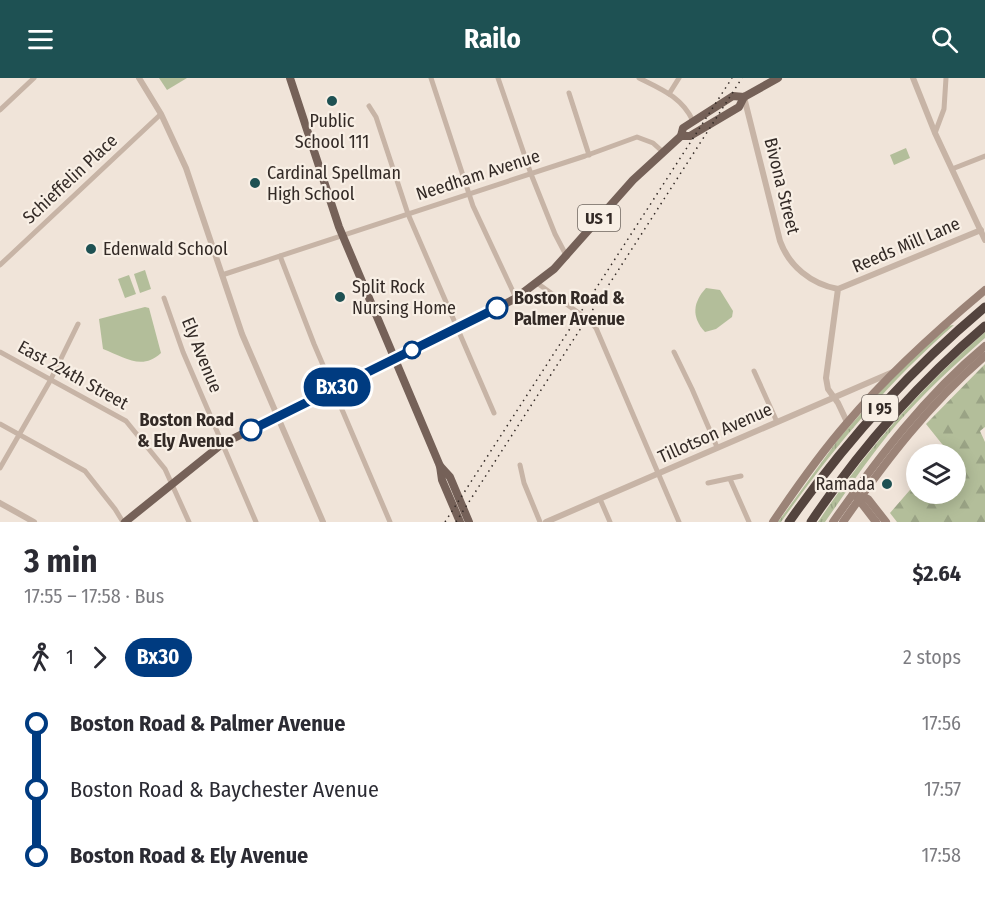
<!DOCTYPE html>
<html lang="en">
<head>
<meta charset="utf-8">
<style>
	:root { --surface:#fff; --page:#f2f2f3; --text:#2b2b33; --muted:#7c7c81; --accent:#1e5153 }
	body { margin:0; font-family:"Fira Sans Condensed",sans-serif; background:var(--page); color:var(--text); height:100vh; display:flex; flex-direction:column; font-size:22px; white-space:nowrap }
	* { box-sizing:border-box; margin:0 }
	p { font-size:20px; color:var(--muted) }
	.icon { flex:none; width:33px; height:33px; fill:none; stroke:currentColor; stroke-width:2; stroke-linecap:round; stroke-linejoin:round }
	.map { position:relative; height:444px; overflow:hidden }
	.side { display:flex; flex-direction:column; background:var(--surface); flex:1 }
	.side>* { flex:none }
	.badge { padding:0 12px; border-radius:20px; font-size:21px; line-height:39px }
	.controls { position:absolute; left:906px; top:366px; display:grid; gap:12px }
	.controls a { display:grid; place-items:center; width:60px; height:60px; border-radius:50%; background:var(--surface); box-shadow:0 3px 15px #0003; font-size:30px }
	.map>.badge { position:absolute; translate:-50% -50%; box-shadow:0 0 0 3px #fff }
	.legs { display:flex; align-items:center; gap:9px; height:66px; padding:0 24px; font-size:20px }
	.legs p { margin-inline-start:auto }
	.overview { display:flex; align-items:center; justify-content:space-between; height:102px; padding:0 24px }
	h1 { font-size:33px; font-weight:700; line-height:45px }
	ul { padding:0 24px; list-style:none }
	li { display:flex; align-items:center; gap:21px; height:66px; font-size:22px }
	li i { display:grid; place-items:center; width:9px; height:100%; margin:0 8px; background:currentColor }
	li i::after { content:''; width:15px; height:15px; margin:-8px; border:4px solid; border-radius:50%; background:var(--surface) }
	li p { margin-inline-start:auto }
	li:first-child i { background:linear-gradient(#0000 50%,currentColor 0) }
	li:last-child i { background:linear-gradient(currentColor 50%,#0000 0) }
	header { display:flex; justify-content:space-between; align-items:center; height:78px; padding:0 24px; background:var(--accent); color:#fff; font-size:27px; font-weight:700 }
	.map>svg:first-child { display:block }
	.grass { fill:url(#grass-tufts) }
	.forest { fill:url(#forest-firs) }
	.green { fill:#b3be9a }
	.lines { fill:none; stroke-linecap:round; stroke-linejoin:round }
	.minor { stroke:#c7b4a6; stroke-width:5 }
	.tertiary { stroke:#c7b4a6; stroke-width:6 }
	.secondary { stroke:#9b8377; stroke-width:8 }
	.primary { stroke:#756158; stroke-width:8 }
	.motorway { stroke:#54443e; stroke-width:9 }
	.rail { stroke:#332a26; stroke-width:1.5; stroke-dasharray:1.5 4.5; stroke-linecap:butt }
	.line-1-casing { stroke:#fff; stroke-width:14 }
	.line-1 { stroke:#003b80; stroke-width:9 }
	.poi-dot { fill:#1e5153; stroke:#f8efe5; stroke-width:2 }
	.stop-1-dot { fill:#fff; stroke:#003b80; stroke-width:3 }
	.labels { text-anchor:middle; stroke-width:4.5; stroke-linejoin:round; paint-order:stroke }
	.shield { fill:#f8efe5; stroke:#6e655f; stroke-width:1.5 }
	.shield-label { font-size:16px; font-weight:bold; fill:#332a26 }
	.poi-label { font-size:18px; fill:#332a26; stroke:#f8efe5; text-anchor:start }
	.street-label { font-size:18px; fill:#332a26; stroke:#f8efe5 }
	.stop-label { font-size:18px; font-weight:bold; fill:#332a26; stroke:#f8efe5; text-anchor:start }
</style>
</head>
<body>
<header><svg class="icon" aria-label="menu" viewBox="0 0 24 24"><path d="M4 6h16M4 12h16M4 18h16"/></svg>Railo<svg class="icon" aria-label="search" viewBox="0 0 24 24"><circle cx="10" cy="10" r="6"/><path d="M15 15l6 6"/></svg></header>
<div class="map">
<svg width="985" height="444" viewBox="0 0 985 444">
	<defs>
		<pattern id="grass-tufts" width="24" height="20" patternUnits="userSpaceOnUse" patternTransform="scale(1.5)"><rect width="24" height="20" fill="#b3be9a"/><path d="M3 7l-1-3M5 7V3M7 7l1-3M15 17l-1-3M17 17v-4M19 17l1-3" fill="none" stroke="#9aa385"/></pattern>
		<pattern id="forest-firs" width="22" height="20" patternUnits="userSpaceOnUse" patternTransform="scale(1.5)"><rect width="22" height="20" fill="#b3be9a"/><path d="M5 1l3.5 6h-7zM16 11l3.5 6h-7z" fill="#9aa385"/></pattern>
	</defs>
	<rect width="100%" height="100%" fill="#f0e4d9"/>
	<g class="grass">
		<path d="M954,247C887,305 832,372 781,444H778L840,359L897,295L947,248Z"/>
		<path d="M985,254V260C954,287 923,316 896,347C870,378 848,411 825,444H818C865,373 921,310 985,254Z"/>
	</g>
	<polygon class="forest" points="985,286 985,349 980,353 985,364 985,444 897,444 890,435 916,405 916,416 956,416 956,376 941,376 946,371 926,346"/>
	<g class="green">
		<polygon points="159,0 187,0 167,12"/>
		<polygon points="906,70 910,80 894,87 890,77"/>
		<polygon points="145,192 151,211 140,215 134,196"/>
		<polygon points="129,197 136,216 125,220 118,201"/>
		<path d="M706,210L720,212L733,233L732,239L716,251L705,254C691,239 693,224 706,210Z"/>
		<path d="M145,229L149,230L161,275C142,293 124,279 103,271L99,241Z"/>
	</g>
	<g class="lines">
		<g class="minor">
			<polyline points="431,0 473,128 516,220"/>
			<polyline points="498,0 531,96 555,156 567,179"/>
			<path d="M639,0C661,11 682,19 693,43"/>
			<polyline points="569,15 589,77"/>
			<polyline points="669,16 679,0"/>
			<polyline points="369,28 376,39 408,136 494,335"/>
			<polyline points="0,32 34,0"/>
			<polyline points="935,55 944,31 946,0"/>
			<polyline points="952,91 985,78"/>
			<polyline points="280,178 314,266 390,444"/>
			<polyline points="0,187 161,36"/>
			<polyline points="222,197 585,78 637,59 653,65 663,74"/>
			<polyline points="537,205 590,243 596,250 679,444"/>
			<polyline points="164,220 183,274 256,444"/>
			<polyline points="0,274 126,343 165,391 189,444"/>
			<polyline points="674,274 692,311 717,369"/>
			<polyline points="754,293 777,344"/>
			<polyline points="0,346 85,393 115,431 123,444"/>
			<polyline points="520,387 524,405 540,444"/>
			<polyline points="0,390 50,303 78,246"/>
			<polyline points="730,401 749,444"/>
			<polyline points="708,405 741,398"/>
			<polyline points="600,421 610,444"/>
		</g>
		<g class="tertiary">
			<polyline points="139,0 161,36 186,90 242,256 323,444"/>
			<polyline points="913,0 935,55 985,162"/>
			<path d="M744,19L780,163C789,188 811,206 838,211"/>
			<polyline points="847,344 838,325 828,311 826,300 838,211 981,152"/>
			<polyline points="0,425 34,444"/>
			<polyline points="546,444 893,294"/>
		</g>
		<g class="secondary">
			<polyline points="858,416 868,421 886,444"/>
			<polyline points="856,418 876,444"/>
			<path d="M773,444C796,410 820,376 847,345C888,296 936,253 985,212"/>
			<path d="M833,444C878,380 925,318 985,268"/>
			<path d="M843,444C885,384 929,326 985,278"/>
		</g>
		<g class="primary">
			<polyline points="290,0 339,149 440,388 442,402 460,444"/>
			<polyline points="681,58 690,58 739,29 744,19"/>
			<polyline points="440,388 450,399 469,444"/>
			<polyline points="125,444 222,366 482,238 516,220 554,191 633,102 681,58 683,50 733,18 744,19 778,0"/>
		</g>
		<g class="motorway">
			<path d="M789,444C845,364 910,292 985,229"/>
			<path d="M811,444C860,371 918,305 985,248"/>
		</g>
		<g class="rail">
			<polyline points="445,444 732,0"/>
			<polyline points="456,444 742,0"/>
		</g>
	</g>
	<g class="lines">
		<g class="line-1-casing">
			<polyline id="line-1" points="251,352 497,230"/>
		</g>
		<use href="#line-1" class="line-1"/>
	</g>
	<g class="poi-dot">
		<circle cx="332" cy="23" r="6"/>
		<circle cx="255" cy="105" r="6"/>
		<circle cx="91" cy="171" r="6"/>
		<circle cx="340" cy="219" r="6"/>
		<circle cx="887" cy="406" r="6"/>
	</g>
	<g class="stop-1-dot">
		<circle cx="497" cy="230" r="10"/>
		<circle cx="412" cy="272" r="8"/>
		<circle cx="251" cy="352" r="10"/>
	</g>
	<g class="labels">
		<g class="shield">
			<rect x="578" y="127" width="42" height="26" rx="4.5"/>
			<rect x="862" y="317" width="36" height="26" rx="4.5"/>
		</g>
		<g class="shield-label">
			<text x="599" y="146">US 1</text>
			<text x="880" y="336">I 95</text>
		</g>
		<g class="poi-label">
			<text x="332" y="49" text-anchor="middle">Public<tspan x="332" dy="21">School 111</tspan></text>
			<text x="267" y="101">Cardinal Spellman<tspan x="267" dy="21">High School</tspan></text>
			<text x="103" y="177">Edenwald School</text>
			<text x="352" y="215">Split Rock<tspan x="352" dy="21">Nursing Home</tspan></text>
			<text x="875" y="412" text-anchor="end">Ramada</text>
		</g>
		<g class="street-label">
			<text transform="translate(478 97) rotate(-18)" y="6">Needham Avenue</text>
			<text transform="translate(70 101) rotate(-43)" y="6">Schieffelin Place</text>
			<text transform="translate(782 108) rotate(76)" y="6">Bivona Street</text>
			<text transform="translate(906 167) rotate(-23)" y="6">Reeds Mill Lane</text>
			<text transform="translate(202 277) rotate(68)" y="6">Ely Avenue</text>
			<text transform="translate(73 297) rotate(29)" y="6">East 224th Street</text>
			<text transform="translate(715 355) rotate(-24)" y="6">Tillotson Avenue</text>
		</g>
		<g class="stop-label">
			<text x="514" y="226">Boston Road &amp;<tspan x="514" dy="21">Palmer Avenue</tspan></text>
			<text x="234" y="348" text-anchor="end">Boston Road<tspan x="234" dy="21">&amp; Ely Avenue</tspan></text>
		</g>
	</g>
</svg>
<div class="controls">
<a><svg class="icon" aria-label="layers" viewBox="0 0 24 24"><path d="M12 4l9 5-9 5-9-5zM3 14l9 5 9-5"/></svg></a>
</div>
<b class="badge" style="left:337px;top:309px;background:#003b80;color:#fff">Bx30</b>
</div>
<section class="side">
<div class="overview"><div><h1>3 min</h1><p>17:55 – 17:58 · Bus</p></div><b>$2.64</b></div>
<div class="legs"><svg class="icon" aria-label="walk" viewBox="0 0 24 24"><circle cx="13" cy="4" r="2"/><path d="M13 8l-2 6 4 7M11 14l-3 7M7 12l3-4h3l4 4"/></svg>1<svg class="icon" aria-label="forward" viewBox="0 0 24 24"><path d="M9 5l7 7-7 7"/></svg><b class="badge" style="background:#003b80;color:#fff">Bx30</b><p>2 stops</p></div>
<ul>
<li><i style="color:#003b80"></i><b>Boston Road &amp; Palmer Avenue</b><p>17:56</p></li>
<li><i style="color:#003b80"></i><span>Boston Road &amp; Baychester Avenue</span><p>17:57</p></li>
<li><i style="color:#003b80"></i><b>Boston Road &amp; Ely Avenue</b><p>17:58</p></li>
</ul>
</section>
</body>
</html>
